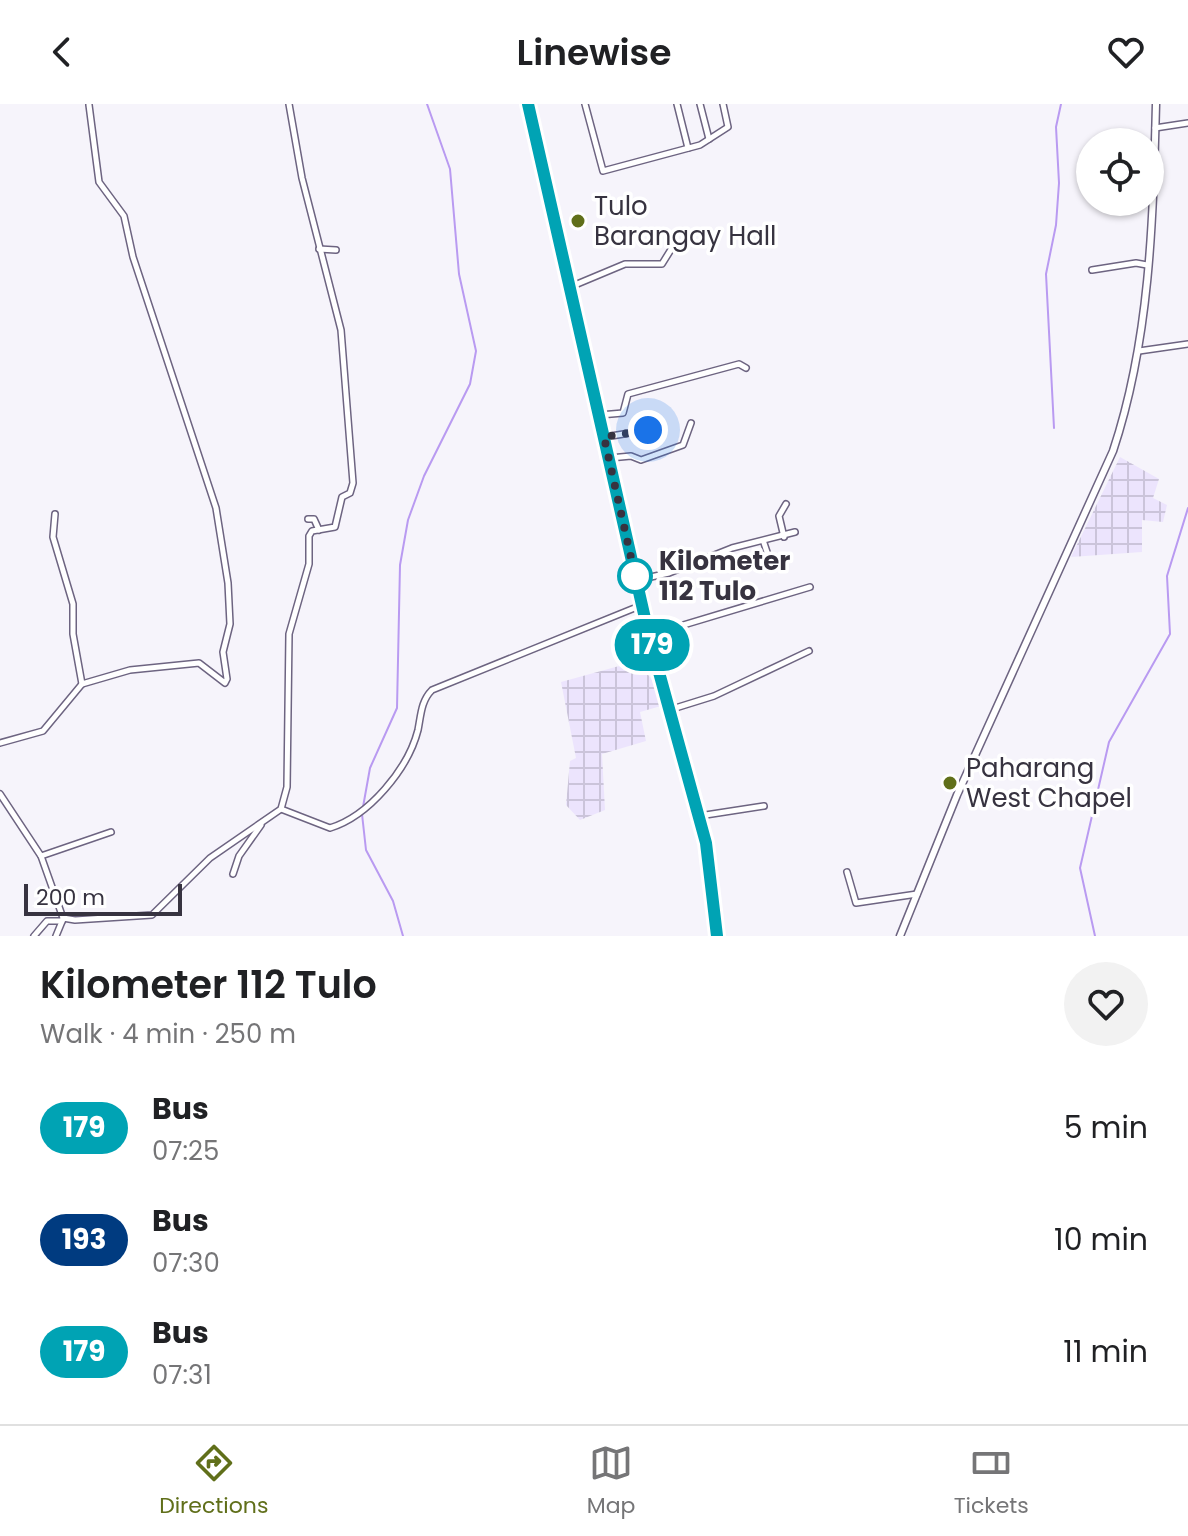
<!DOCTYPE html>
<html lang="en">
<head>
<meta charset="utf-8">
<style>
	:root { --surface:#fff; --page:#f2f2f2; --text:#202124; --muted:#757577; --line:#e0e0e0; --accent:#606f1a }
	body { margin:0; font-family:Poppins,sans-serif; background:var(--page); color:var(--text); height:100vh; display:flex; flex-direction:column; font-size:30px; white-space:nowrap }
	* { box-sizing:border-box; margin:0 }
	p { font-size:26px; color:var(--muted) }
	.icon { flex:none; width:44px; height:44px; fill:none; stroke:currentColor; stroke-width:2; stroke-linecap:round; stroke-linejoin:round }
	.map { position:relative; height:832px; overflow:hidden }
	.sheet { display:flex; flex-direction:column; background:var(--surface); flex:1 }
	.sheet>* { flex:none }
	.badge { padding:0 16px; border-radius:26px; font-size:28px; line-height:52px }
	.controls { position:absolute; left:1076px; top:24px; display:grid; gap:16px }
	.controls a { display:grid; place-items:center; width:88px; height:88px; border-radius:50%; background:var(--surface); box-shadow:0 2px 6px #0004; font-size:40px }
	.scale { position:absolute; left:24px; bottom:20px; width:158px; box-sizing:border-box; padding-left:8px; border:4px solid #373340; border-top:0; font-size:22px; line-height:28px; white-space:nowrap; color:#373340; -webkit-text-stroke:6px #fff; paint-order:stroke }
	.you { position:absolute; width:40px; height:40px; margin:-20px; border:6px solid #fff; border-radius:50%; background:#1a73e8; box-shadow:0 0 0 12px #1a73e833 }
	.map>.badge { position:absolute; translate:-50% -50%; box-shadow:0 0 0 4px #fff }
	.round { display:grid; place-items:center; flex:none; width:84px; height:84px; border-radius:42px; background:var(--page) }
	.summary { display:flex; align-items:center; justify-content:space-between; height:136px; padding:0 40px }
	h1 { font-size:38px; font-weight:600; line-height:60px }
	ul { padding:0; list-style:none }
	li { display:flex; align-items:center; gap:24px; height:112px; padding:0 40px }
	li div { flex:1 }
	li b { display:block; font-size:30px }
	li em { font-style:normal }
	li .badge { min-width:88px; font-weight:700; text-align:center }
	header { display:flex; justify-content:space-between; align-items:center; height:104px; padding:0 40px; background:var(--surface); font-size:36px; font-weight:600 }
	.tab-bar { display:flex; justify-content:space-around; align-items:center; height:112px; border-top:2px solid var(--line); background:var(--surface); font-size:22px; color:var(--muted) }
	.tab-bar a { display:grid; justify-items:center; gap:4px }
	.tab-bar .active { color:var(--accent) }
	.map>svg:first-child { display:block }
	.industrial { fill:url(#industrial-grid) }
	.lines { fill:none; stroke-linecap:round; stroke-linejoin:round }
	.stream { stroke:#b99af1; stroke-width:2 }
	.minor-casing { stroke:#6d6481; stroke-width:8 }
	.tertiary-casing { stroke:#6d6481; stroke-width:9 }
	.primary-casing { stroke:#9f95b4; stroke-width:11 }
	.minor { stroke:#fff; stroke-width:5 }
	.tertiary { stroke:#fff; stroke-width:6 }
	.primary { stroke:#e7dff8; stroke-width:8 }
	.line-casing { stroke:#fff; stroke-width:18 }
	.line { stroke:#00a3b4; stroke-width:12 }
	.walk { stroke:#373340; stroke-width:8; stroke-dasharray:0 14.4 }
	.poi-dot { fill:#606f1a; stroke:#fff; stroke-width:3 }
	.stop-dot { fill:#fff; stroke:#00a3b4; stroke-width:4 }
	.labels { text-anchor:middle; stroke-width:7; stroke-linejoin:round; paint-order:stroke }
	.poi-label { font-size:26px; fill:#373340; stroke:#fff; text-anchor:start }
	.stop-label { font-size:26px; font-weight:bold; fill:#373340; stroke:#fff; text-anchor:start }
</style>
</head>
<body>
<header><svg class="icon" aria-label="back" viewBox="0 0 24 24"><path d="M15 5l-7 7 7 7"/></svg>Linewise<svg class="icon" aria-label="heart" viewBox="0 0 24 24"><path d="M12 20l-8-8c-3-5 5-10 8-4 3-6 11-1 8 4z"/></svg></header>
<div class="map">
<svg width="1188" height="832" viewBox="0 0 1188 832">
	<defs>
		<pattern id="industrial-grid" width="8" height="8" patternUnits="userSpaceOnUse" patternTransform="scale(2)"><rect width="8" height="8" fill="#ece4fd"/><path d="M0 4h8M4 0v8" fill="none" stroke="#cbc4da"/></pattern>
	</defs>
	<rect width="100%" height="100%" fill="#f6f4fb"/>
	<g class="industrial">
		<polygon points="1120,353 1159,375 1153,394 1167,401 1163,418 1142,416 1142,448 1071,453"/>
		<polygon points="641,530 650,563 645,567 653,577 661,602 640,608 646,637 602,650 605,706 580,716 566,701 570,657 576,654 561,578 630,559 623,534"/>
	</g>
	<g class="lines">
		<g class="stream">
			<polyline points="1054,324 1046,170 1056,121 1059,79 1056,23 1061,0"/>
			<polyline points="363,703 370,664 397,604 400,461 408,416 424,372 470,280 476,247 459,170 450,65 427,0"/>
			<polyline points="362,710 366,746 393,797 403,832"/>
			<polyline points="1095,832 1080,764 1109,638 1170,530 1167,472 1188,404"/>
		</g>
		<g class="minor-casing">
			<g id="minor">
				<polyline points="585,0 603,67 700,41 728,23 723,0"/>
				<polyline points="677,0 688,44"/>
				<polyline points="700,0 709,35"/>
				<polyline points="1155,24 1188,19"/>
				<polyline points="319,145 336,146"/>
				<polyline points="1092,166 1136,159 1147,161"/>
				<polyline points="570,183 625,160 662,160 675,139"/>
				<polyline points="1139,247 1188,240"/>
				<polyline points="600,311 623,309 628,290 739,260 746,264"/>
				<polyline points="605,333 648,326 650,320"/>
				<polyline points="610,354 631,352 641,356 683,341 691,319"/>
				<polyline points="55,410 53,433 73,500 73,530 82,580 130,566 199,559 225,579 227,575 223,548 230,520 228,479 216,404 133,153 124,112 99,78 89,1"/>
				<polyline points="308,415 314,415 319,426"/>
				<polyline points="784,433 779,412 786,400"/>
				<polyline points="764,439 769,454"/>
				<polyline points="637,476 669,469 732,444 795,428"/>
				<polyline points="650,531 810,483"/>
				<polyline points="669,606 714,592 809,547"/>
				<polyline points="0,639 43,627 82,580"/>
				<polyline points="0,690 41,752 63,814 75,816 152,811 210,754 281,705 287,683 289,530 309,460 309,432 312,427 335,423 342,393 350,389 353,379 341,226 302,74 289,0"/>
				<path d="M281,705L330,724C369,712 408,665 418,626C421,611 421,597 432,586L642,501"/>
				<polyline points="699,712 764,702"/>
				<polyline points="41,752 111,728"/>
				<polyline points="847,768 856,799 917,790"/>
				<polyline points="233,770 239,752 261,721"/>
				<polyline points="34,832 47,817 62,817"/>
				<polyline points="56,832 63,815"/>
			</g>
		</g>
		<g class="tertiary-casing">
			<path id="tertiary" d="M900,832L957,691L1113,347C1150,236 1153,117 1156,0"/>
		</g>
		<g class="primary-casing">
			<polyline id="primary" points="528,0 654,551 706,739 717,832"/>
		</g>
		<use href="#minor" class="minor"/>
		<use href="#tertiary" class="tertiary"/>
		<use href="#primary" class="primary"/>
	</g>
	<g class="lines">
		<g class="line-casing">
			<polyline id="line" points="528,0 649,532 706,739 717,832"/>
		</g>
		<use href="#line" class="line"/>
		<polyline class="walk" points="635,472 636,476 604,333 648,326"/>
	</g>
	<g class="poi-dot">
		<circle cx="578" cy="117" r="8"/>
		<circle cx="950" cy="679" r="8"/>
	</g>
	<circle class="stop-dot" cx="635" cy="472" r="16"/>
	<g class="labels">
		<g class="poi-label">
			<text x="594" y="111">Tulo<tspan x="594" dy="30">Barangay Hall</tspan></text>
			<text x="966" y="673">Paharang<tspan x="966" dy="30">West Chapel</tspan></text>
		</g>
		<g class="stop-label">
			<text x="659" y="466">Kilometer<tspan x="659" dy="30">112 Tulo</tspan></text>
		</g>
	</g>
</svg>
<div class="controls">
<a><svg class="icon" aria-label="locate" viewBox="0 0 24 24"><circle cx="12" cy="12" r="6"/><path d="M12 2v4M12 18v4M2 12h4M18 12h4"/></svg></a>
</div>
<div class="scale">200 m</div>
<div class="you" style="left:648px;top:326px"></div>
<b class="badge" style="left:652px;top:541px;background:#00a3b4;color:#fff">179</b>
</div>
<section class="sheet">
<div class="summary"><div><h1>Kilometer 112 Tulo</h1><p>Walk · 4 min · 250 m</p></div><a class="round"><svg class="icon" aria-label="heart" viewBox="0 0 24 24"><path d="M12 20l-8-8c-3-5 5-10 8-4 3-6 11-1 8 4z"/></svg></a></div>
<ul>
<li><span class="badge" style="background:#00a3b4;color:#fff">179</span><div><b>Bus</b><p>07:25</p></div><em>5 min</em></li>
<li><span class="badge" style="background:#003b80;color:#fff">193</span><div><b>Bus</b><p>07:30</p></div><em>10 min</em></li>
<li><span class="badge" style="background:#00a3b4;color:#fff">179</span><div><b>Bus</b><p>07:31</p></div><em>11 min</em></li>
</ul>
</section>
<nav class="tab-bar">
<a class="active"><svg class="icon" aria-label="directions" viewBox="0 0 24 24"><path d="M12 3l9 9-9 9-9-9zM9 14v-3h6M13 9l2 2-2 2"/></svg>Directions</a>
<a><svg class="icon" aria-label="map" viewBox="0 0 24 24"><path d="M3 6l6-2 6 2 6-2v14l-6 2-6-2-6 2zM9 4v14M15 6v14"/></svg>Map</a>
<a><svg class="icon" aria-label="tickets" viewBox="0 0 24 24"><path d="M3 7h18v10H3zM15 7v10"/></svg>Tickets</a>
</nav>
</body>
</html>
